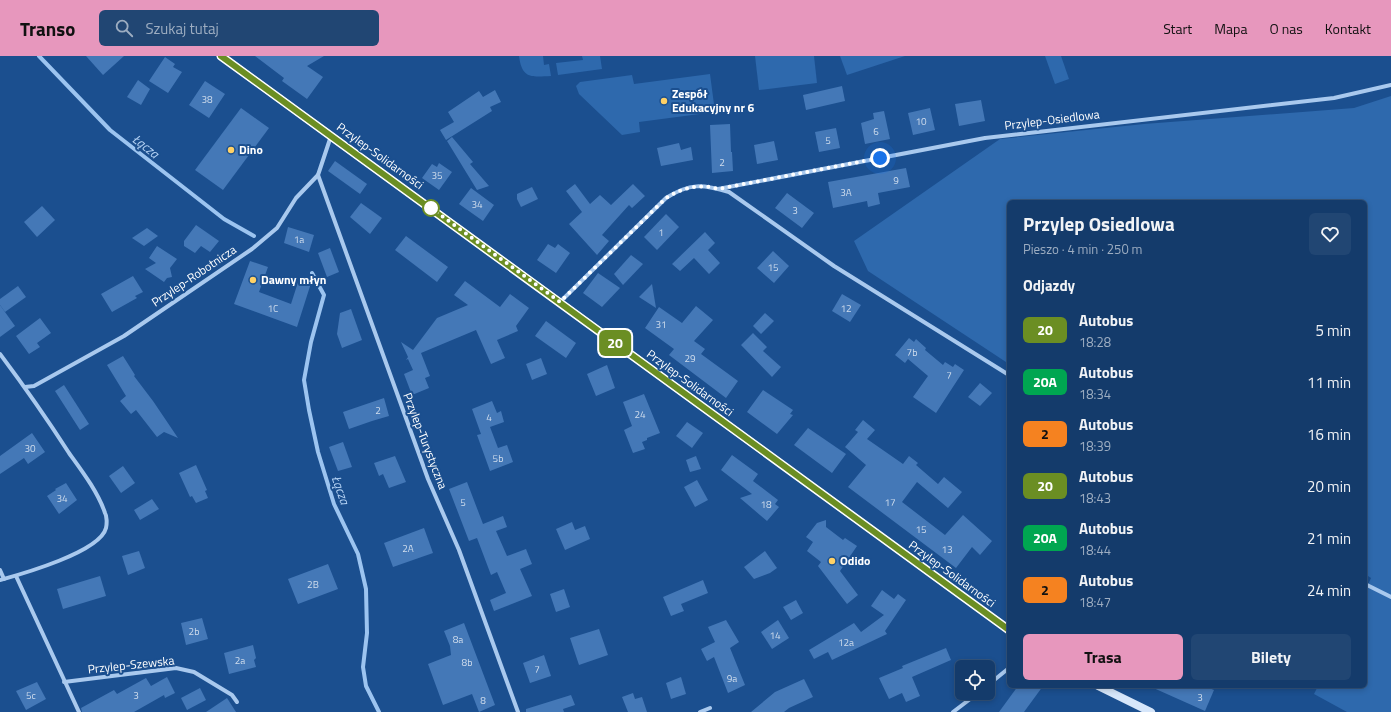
<!DOCTYPE html>
<html lang="pl">
<head>
<meta charset="utf-8">
<style>
	:root { --surface:#143b6b; --page:#214673; --text:#f1f3f6; --muted:#9dadc1; --line:#33557e; --accent:#e797bd }
	body { margin:0; font-family:"Titillium Web",sans-serif; background:var(--page); color:var(--text); height:100vh; display:flex; flex-direction:column; font-size:15px; white-space:nowrap }
	* { box-sizing:border-box; margin:0 }
	p { font-size:13px; color:var(--muted) }
	.icon { flex:none; width:22px; height:22px; fill:none; stroke:currentColor; stroke-width:2; stroke-linecap:round; stroke-linejoin:round }
	.map { position:relative; flex:1; overflow:hidden }
	.sheet { position:absolute; left:1007px; top:144px; width:360px; height:488px; display:flex; flex-direction:column; background:var(--surface); border-radius:6px; box-shadow:0 2px 6px #0003,0 0 0 1px var(--line) }
	.sheet>* { flex:none }
	.badge { padding:0 8px; border-radius:6px; font-size:14px; line-height:26px }
	.buttons { position:absolute; left:955px; top:604px; display:grid; gap:8px }
	.buttons a { display:grid; place-items:center; width:40px; height:40px; border-radius:6px; background:var(--surface); box-shadow:0 2px 6px #0003,0 0 0 1px var(--line); font-size:20px }
	.you { position:absolute; width:20px; height:20px; margin:-10px; border:3px solid #fff; border-radius:50%; background:#1a73e8; box-shadow:0 0 0 6px #1a73e833 }
	.map>.badge { position:absolute; translate:-50% -50%; box-shadow:0 0 0 2px #fff }
	h2 { padding:0 16px; font-size:15px; line-height:36px }
	.round { display:grid; place-items:center; flex:none; width:42px; height:42px; border-radius:6px; background:var(--page) }
	.summary { display:flex; align-items:center; justify-content:space-between; height:68px; padding:0 16px }
	h1 { font-size:19px; font-weight:700; line-height:30px }
	.primary-button { display:flex; gap:8px; margin-top:auto; padding:8px 16px }
	.primary-button a { flex:1; height:46px; border-radius:6px; background:var(--accent); color:#111; font-size:16px; font-weight:700; line-height:46px; text-align:center }
	.primary-button a+a { background:var(--page); color:var(--text) }
	ul { padding:0; list-style:none }
	li { display:flex; align-items:center; gap:12px; height:52px; padding:0 16px }
	li div { flex:1 }
	li b { display:block; font-size:15px }
	li em { font-style:normal }
	li .badge { min-width:44px; font-weight:700; text-align:center }
	header { display:flex; align-items:center; gap:24px; box-sizing:border-box; height:56px; padding:0 20px; background:var(--accent); color:#111 }
	header strong { font-size:19px }
	nav { display:flex; gap:22px; margin-inline-start:auto; font-size:14px }
	.search { width:280px; height:36px; background:var(--page); display:flex; align-items:center; gap:10px; box-sizing:border-box; padding:0 14px; border-radius:6px; color:var(--muted); font-size:15px }
	.map>svg:first-child { display:block }
	.green { fill:#2e69ad }
	.lines { fill:none; stroke-linecap:round; stroke-linejoin:round }
	.stream { stroke:#9cc4f0; stroke-width:4 }
	.building { fill:#4478b7 }
	.minor { stroke:#a9c9ee; stroke-width:4 }
	.secondary { stroke:#d6e6fa; stroke-width:8 }
	.line-casing { stroke:#fff; stroke-width:9 }
	.line { stroke:#6b8e23; stroke-width:6 }
	.walk { stroke:#fff; stroke-width:4; stroke-dasharray:0 7.2 }
	.poi-dot { fill:#ffd166; stroke:#1b4f8f; stroke-width:1.5 }
	.stop-dot { fill:#fff; stroke:#6b8e23; stroke-width:2 }
	.labels { text-anchor:middle; stroke-width:4; stroke-linejoin:round; paint-order:stroke }
	.number-label { font-size:10px; fill:#d0dded }
	.poi-label { font-size:12px; font-weight:bold; fill:#fff; stroke:#1b4f8f; text-anchor:start }
	.street-label { font-size:12px; fill:#fff; stroke:#1b4f8f }
	.water-label { font-size:13px; font-style:italic; fill:#b5d3f5; stroke:#1b4f8f }
</style>
</head>
<body>
<header>
<strong>Transo</strong>
<div class="search"><svg class="icon" aria-label="search" viewBox="0 0 24 24"><circle cx="10" cy="10" r="6"/><path d="M15 15l6 6"/></svg>Szukaj tutaj</div>
<nav><a>Start</a><a>Mapa</a><a>O nas</a><a>Kontakt</a></nav>
</header>
<div class="map">
<svg width="1391" height="656" viewBox="0 0 1391 656">
	<rect width="100%" height="100%" fill="#1b4f8f"/>
	<g class="green">
		<path d="M519,0H543L544,9L549,8L551,20C531,21 522,23 519,0Z"/>
		<polygon points="582,0 600,0 602,13 558,19 556,7 583,4"/>
		<polygon points="755,0 814,0 817,27 759,34"/>
		<polygon points="840,0 905,0 847,19"/>
		<polygon points="1045,0 1061,0 1069,23 1055,28"/>
		<polygon points="710,18 715,56 639,66 640,76 622,79 579,38 576,30 580,26 632,19 634,28"/>
		<polygon points="1391,40 1391,656 1347,656 1314,638 1318,630 1365,630 1365,535 1371,522 1365,518 1365,146 1009,146 1009,308 868,215 854,185 1000,83 1144,68 1354,52"/>
	</g>
	<g class="lines">
		<g class="stream">
			<polyline points="39,0 110,74 224,163 254,180"/>
			<polyline points="312,217 324,239 311,286 304,324 309,354 318,396 334,448 358,498 366,533 367,577 363,611 366,630 379,656"/>
		</g>
	</g>
	<g class="building">
		<polygon points="86,0 124,0 103,19"/>
		<polygon points="255,0 324,0 307,10 323,21 307,43 282,25 284,22"/>
		<polygon points="165,1 175,8 173,11 182,16 168,37 149,25"/>
		<polygon points="138,24 150,33 141,49 127,41"/>
		<polygon points="205,25 225,38 209,62 189,49"/>
		<polygon points="842,30 845,45 806,54 803,39"/>
		<polygon points="495,34 501,46 490,51 492,55 446,84 440,74 454,66 448,56 479,35 483,41"/>
		<polygon points="981,44 985,65 959,70 955,48"/>
		<polygon points="241,52 269,72 223,134 195,114"/>
		<polygon points="930,52 935,74 913,79 908,57"/>
		<polygon points="884,55 890,83 865,88 861,67 874,63 873,57"/>
		<polygon points="730,68 731,96 732,96 733,115 712,117 710,69"/>
		<polygon points="836,72 840,92 819,96 815,76"/>
		<polygon points="452,81 473,106 470,108 489,130 477,134 447,85"/>
		<polygon points="774,85 778,104 757,108 754,89"/>
		<polygon points="679,87 681,94 691,91 693,104 661,110 657,92"/>
		<polygon points="335,105 367,128 360,138 328,115"/>
		<polygon points="439,107 452,116 439,134 422,122 432,108 437,111"/>
		<polygon points="906,112 910,131 878,137 880,148 868,151 867,145 833,152 828,126"/>
		<polygon points="575,128 590,148 600,139 611,149 633,128 645,140 632,152 629,149 602,179 609,185 597,199 569,168 582,156 566,135"/>
		<polygon points="532,131 538,143 521,151 517,143 517,138"/>
		<polygon points="471,132 494,149 483,165 459,148"/>
		<polygon points="787,137 814,157 802,172 775,152"/>
		<polygon points="361,147 382,162 370,178 350,161"/>
		<polygon points="42,150 55,164 37,181 24,166"/>
		<polygon points="666,158 679,171 657,194 644,181"/>
		<polygon points="196,169 219,185 210,196 201,190 195,197 184,190 184,185"/>
		<polygon points="288,171 314,179 309,196 284,187"/>
		<polygon points="147,172 158,180 144,190 132,182"/>
		<polygon points="705,176 715,187 708,194 720,207 709,218 694,202 680,215 672,208"/>
		<polygon points="406,180 448,211 437,226 395,194"/>
		<polygon points="548,188 555,192 558,188 570,197 556,217 537,204"/>
		<polygon points="157,190 177,203 170,212 172,221 167,222 164,226 145,213 156,207 149,202"/>
		<polygon points="330,192 339,216 327,221 318,197"/>
		<polygon points="773,195 789,210 774,227 757,212"/>
		<polygon points="631,199 643,208 623,229 614,218"/>
		<polygon points="250,205 268,211 259,236 291,248 300,220 312,224 297,271 234,248"/>
		<polygon points="598,217 620,232 602,251 583,237"/>
		<polygon points="133,220 143,236 135,240 137,242 112,256 101,238"/>
		<polygon points="465,225 500,251 510,238 529,252 516,270 518,275 497,284 505,302 491,308 476,274 421,297 430,320 425,322 429,332 412,339 404,318 413,314 408,303 406,304 408,301 401,286 413,294 437,262 468,249 454,239"/>
		<polygon points="652,228 656,252 639,241"/>
		<polygon points="18,230 26,241 5,256 0,249 0,243"/>
		<polygon points="842,238 861,249 850,266 832,255"/>
		<polygon points="0,249 15,270 0,281"/>
		<polygon points="696,250 713,264 694,285 705,293 701,298 738,325 726,342 669,299 674,293 645,272 659,251 682,267"/>
		<polygon points="351,253 362,284 342,292 337,278 340,257"/>
		<polygon points="765,257 774,265 761,278 753,270"/>
		<polygon points="40,262 51,277 37,287 40,291 29,298 16,280"/>
		<polygon points="546,265 576,287 566,302 535,280"/>
		<polygon points="753,277 767,291 763,295 781,311 772,321 741,289"/>
		<polygon points="909,282 914,286 916,283 926,292 925,294 943,309 945,306 953,311 955,308 964,314 936,357 913,341 928,320 908,303 905,307 895,299"/>
		<polygon points="123,300 135,319 134,320 153,345 178,382 164,376 157,381 136,354 131,358 120,345 126,340 107,309"/>
		<polygon points="541,302 547,318 532,324 526,308"/>
		<polygon points="607,309 615,332 596,340 587,318"/>
		<polygon points="980,327 992,337 980,350 968,341"/>
		<polygon points="64,329 89,368 80,374 55,335"/>
		<polygon points="763,334 793,354 790,358 793,359 777,378 747,356"/>
		<polygon points="644,338 660,377 647,382 647,384 642,386 645,393 633,397 624,374 632,370 623,346"/>
		<polygon points="384,342 389,360 372,365 349,373 343,356"/>
		<polygon points="492,345 497,357 501,355 504,366 490,371 498,392 507,389 513,406 490,415 477,379 481,378 472,353"/>
		<polygon points="863,364 875,374 867,383 903,408 909,400 918,407 916,409 938,428 944,421 962,436 948,452 917,426 902,446 945,479 963,459 992,485 980,499 972,491 956,512 848,431 866,409 845,391 858,376 855,374"/>
		<polygon points="687,366 703,377 692,392 676,380"/>
		<polygon points="808,372 846,398 832,417 794,389"/>
		<polygon points="32,377 45,396 28,408 24,402 0,418 0,400"/>
		<polygon points="343,386 352,411 338,415 329,391"/>
		<polygon points="732,399 758,418 753,425 778,444 775,448 779,451 767,465 740,442 752,438 721,414"/>
		<polygon points="395,400 406,426 389,432 383,418 379,420 374,407"/>
		<polygon points="696,400 701,413 690,416 686,404"/>
		<polygon points="196,409 207,434 205,435 208,442 196,447 192,440 190,441 179,417"/>
		<polygon points="123,410 135,427 121,437 109,420"/>
		<polygon points="697,424 708,444 695,451 684,431"/>
		<polygon points="467,426 483,468 503,460 507,471 496,475 507,500 526,493 532,508 520,513 532,540 494,555 490,544 506,537 497,516 491,519 477,482 469,485 449,433"/>
		<polygon points="66,427 77,444 59,458 47,440 56,434 55,433"/>
		<polygon points="152,443 159,453 140,464 134,454"/>
		<polygon points="826,464 826,471 843,484 845,482 857,490 840,515 858,539 847,548 818,510 821,506 807,495 813,486 806,481 817,467"/>
		<polygon points="572,466 575,474 585,470 590,483 565,494 556,473"/>
		<polygon points="424,472 433,497 393,511 384,487"/>
		<polygon points="139,495 145,512 128,519 122,500"/>
		<polygon points="765,495 777,512 770,517 754,523 744,511"/>
		<polygon points="328,508 338,533 298,548 288,523"/>
		<polygon points="100,520 106,540 63,553 57,533"/>
		<polygon points="703,524 708,537 681,548 684,555 671,560 663,541"/>
		<polygon points="564,533 570,551 556,556 550,538"/>
		<polygon points="882,534 894,543 898,538 906,544 885,575 887,578 832,604 828,596 814,603 809,594 854,567 861,576 884,559 871,550"/>
		<polygon points="796,544 803,557 791,564 783,551"/>
		<polygon points="202,562 208,583 186,589 181,567"/>
		<polygon points="726,564 739,586 730,592 745,629 728,637 714,601 707,605 701,593 715,586 708,571"/>
		<polygon points="778,564 789,582 772,593 761,576"/>
		<polygon points="464,567 495,649 479,656 472,638 443,649 428,608 451,599 450,590 444,575"/>
		<polygon points="599,573 608,599 579,609 570,582"/>
		<polygon points="253,589 256,602 254,604 256,611 229,618 224,597"/>
		<polygon points="946,592 951,604 912,621 920,640 906,646 902,637 889,643 879,622 903,612 902,610"/>
		<polygon points="544,599 551,620 530,627 523,607"/>
		<polygon points="167,621 175,637 165,642 164,639 134,656 82,656 81,652 114,634 117,638 146,622 151,630"/>
		<polygon points="681,621 686,638 671,643 666,627"/>
		<polygon points="804,623 813,641 789,652 784,656 751,656 775,636"/>
		<polygon points="37,626 46,643 26,654 16,635"/>
		<polygon points="1018,630 1043,630 1024,656 999,656"/>
		<polygon points="1149,630 1204,630 1214,634 1205,655"/>
		<polygon points="200,632 206,644 187,654 181,642"/>
		<polygon points="633,637 635,643 642,641 647,656 628,656 622,641"/>
		<polygon points="571,639 575,649 563,653 564,656 526,656 526,653"/>
		<polygon points="227,642 236,656 206,656"/>
	</g>
	<g class="lines">
		<g class="minor">
			<polyline points="318,119 428,423 459,494 518,656"/>
			<polyline points="718,133 985,82 1334,42 1391,29"/>
			<path d="M560,246L666,142C690,127 702,128 729,136L834,210L1009,319"/>
			<path d="M0,298C24,330 47,363 69,397C82,415 98,436 105,457C107,460 107,468 106,472C100,496 22,518 0,524"/>
			<polyline points="25,331 34,330 124,280 252,193 277,172 296,142 318,119 331,80"/>
			<polyline points="0,514 4,523"/>
			<polyline points="16,520 79,656"/>
			<polyline points="1365,528 1391,541"/>
			<polyline points="64,626 176,612 194,616 232,639 237,646"/>
			<polyline points="988,629 1009,612"/>
			<polyline points="700,656 710,652"/>
			<polyline points="953,656 978,637"/>
		</g>
		<g class="secondary">
			<polyline points="221,0 1009,574"/>
			<polyline points="1098,630 1151,656"/>
		</g>
	</g>
	<g class="lines">
		<g class="line-casing">
			<polyline id="line" points="221,0 1009,574"/>
		</g>
		<use href="#line" class="line"/>
		<path class="walk" d="M431,152L560,246L666,142C682,132 699,127 718,133L880,102"/>
	</g>
	<g class="poi-dot">
		<circle cx="664" cy="45" r="4"/>
		<circle cx="231" cy="94" r="4"/>
		<circle cx="253" cy="224" r="4"/>
		<circle cx="832" cy="505" r="4"/>
	</g>
	<circle class="stop-dot" cx="431" cy="152" r="8"/>
	<g class="labels">
		<g class="number-label">
			<text x="207" y="47">38</text>
			<text x="921" y="69">10</text>
			<text x="876" y="79">6</text>
			<text x="828" y="88">5</text>
			<text x="722" y="110">2</text>
			<text x="437" y="123">35</text>
			<text x="896" y="128">9</text>
			<text x="846" y="140">3A</text>
			<text x="477" y="152">34</text>
			<text x="795" y="158">3</text>
			<text x="661" y="180">1</text>
			<text x="299" y="187">1a</text>
			<text x="773" y="215">15</text>
			<text x="273" y="256">1C</text>
			<text x="846" y="256">12</text>
			<text x="661" y="272">31</text>
			<text x="912" y="300">7b</text>
			<text x="690" y="306">29</text>
			<text x="949" y="323">7</text>
			<text x="378" y="358">2</text>
			<text x="640" y="362">24</text>
			<text x="489" y="365">4</text>
			<text x="30" y="396">30</text>
			<text x="498" y="406">5b</text>
			<text x="62" y="446">34</text>
			<text x="463" y="450">5</text>
			<text x="890" y="450">17</text>
			<text x="766" y="452">18</text>
			<text x="921" y="477">15</text>
			<text x="408" y="496">2A</text>
			<text x="947" y="497">13</text>
			<text x="313" y="532">2B</text>
			<text x="194" y="579">2b</text>
			<text x="775" y="583">14</text>
			<text x="458" y="587">8a</text>
			<text x="846" y="590">12a</text>
			<text x="240" y="608">2a</text>
			<text x="467" y="610">8b</text>
			<text x="537" y="617">7</text>
			<text x="732" y="626">9a</text>
			<text x="31" y="643">5c</text>
			<text x="136" y="643">3</text>
			<text x="1200" y="645">3</text>
			<text x="483" y="648">8</text>
		</g>
		<g class="poi-label">
			<text x="672" y="42">Zespół<tspan x="672" dy="14">Edukacyjny nr 6</tspan></text>
			<text x="239" y="98">Dino</text>
			<text x="261" y="228">Dawny młyn</text>
			<text x="840" y="509">Odido</text>
		</g>
		<g class="street-label">
			<text transform="translate(1052 64) rotate(-7)" y="4">Przylep-Osiedlowa</text>
			<text transform="translate(380 100) rotate(36)" y="4">Przylep-Solidarności</text>
			<text transform="translate(194 220) rotate(-34)" y="4">Przylep-Robotnicza</text>
			<text transform="translate(690 327) rotate(36)" y="4">Przylep-Solidarności</text>
			<text transform="translate(425 385) rotate(69)" y="4">Przylep-Turystyczna</text>
			<text transform="translate(952 518) rotate(36)" y="4">Przylep-Solidarności</text>
			<text transform="translate(131 609) rotate(-6)" y="4">Przylep-Szewska</text>
		</g>
		<g class="water-label">
			<text transform="translate(146 90) rotate(38)" y="5">Łącza</text>
			<text transform="translate(341 434) rotate(71)" y="5">Łącza</text>
		</g>
	</g>
</svg>
<div class="buttons">
<a><svg class="icon" aria-label="locate" viewBox="0 0 24 24"><circle cx="12" cy="12" r="6"/><path d="M12 2v4M12 18v4M2 12h4M18 12h4"/></svg></a>
</div>
<div class="you" style="left:880px;top:102px"></div>
<b class="badge" style="left:615px;top:287px;background:#6b8e23;color:#fff">20</b>
<section class="sheet">
<div class="summary"><div><h1>Przylep Osiedlowa</h1><p>Pieszo · 4 min · 250 m</p></div><a class="round"><svg class="icon" aria-label="heart" viewBox="0 0 24 24"><path d="M12 20l-8-8c-3-5 5-10 8-4 3-6 11-1 8 4z"/></svg></a></div>
<h2>Odjazdy</h2>
<ul>
<li><span class="badge" style="background:#6b8e23;color:#fff">20</span><div><b>Autobus</b><p>18:28</p></div><em>5 min</em></li>
<li><span class="badge" style="background:#00a651;color:#fff">20A</span><div><b>Autobus</b><p>18:34</p></div><em>11 min</em></li>
<li><span class="badge" style="background:#f58220;color:#111">2</span><div><b>Autobus</b><p>18:39</p></div><em>16 min</em></li>
<li><span class="badge" style="background:#6b8e23;color:#fff">20</span><div><b>Autobus</b><p>18:43</p></div><em>20 min</em></li>
<li><span class="badge" style="background:#00a651;color:#fff">20A</span><div><b>Autobus</b><p>18:44</p></div><em>21 min</em></li>
<li><span class="badge" style="background:#f58220;color:#111">2</span><div><b>Autobus</b><p>18:47</p></div><em>24 min</em></li>
</ul>
<div class="primary-button"><a>Trasa</a><a>Bilety</a></div>
</section>
</div>
</body>
</html>
